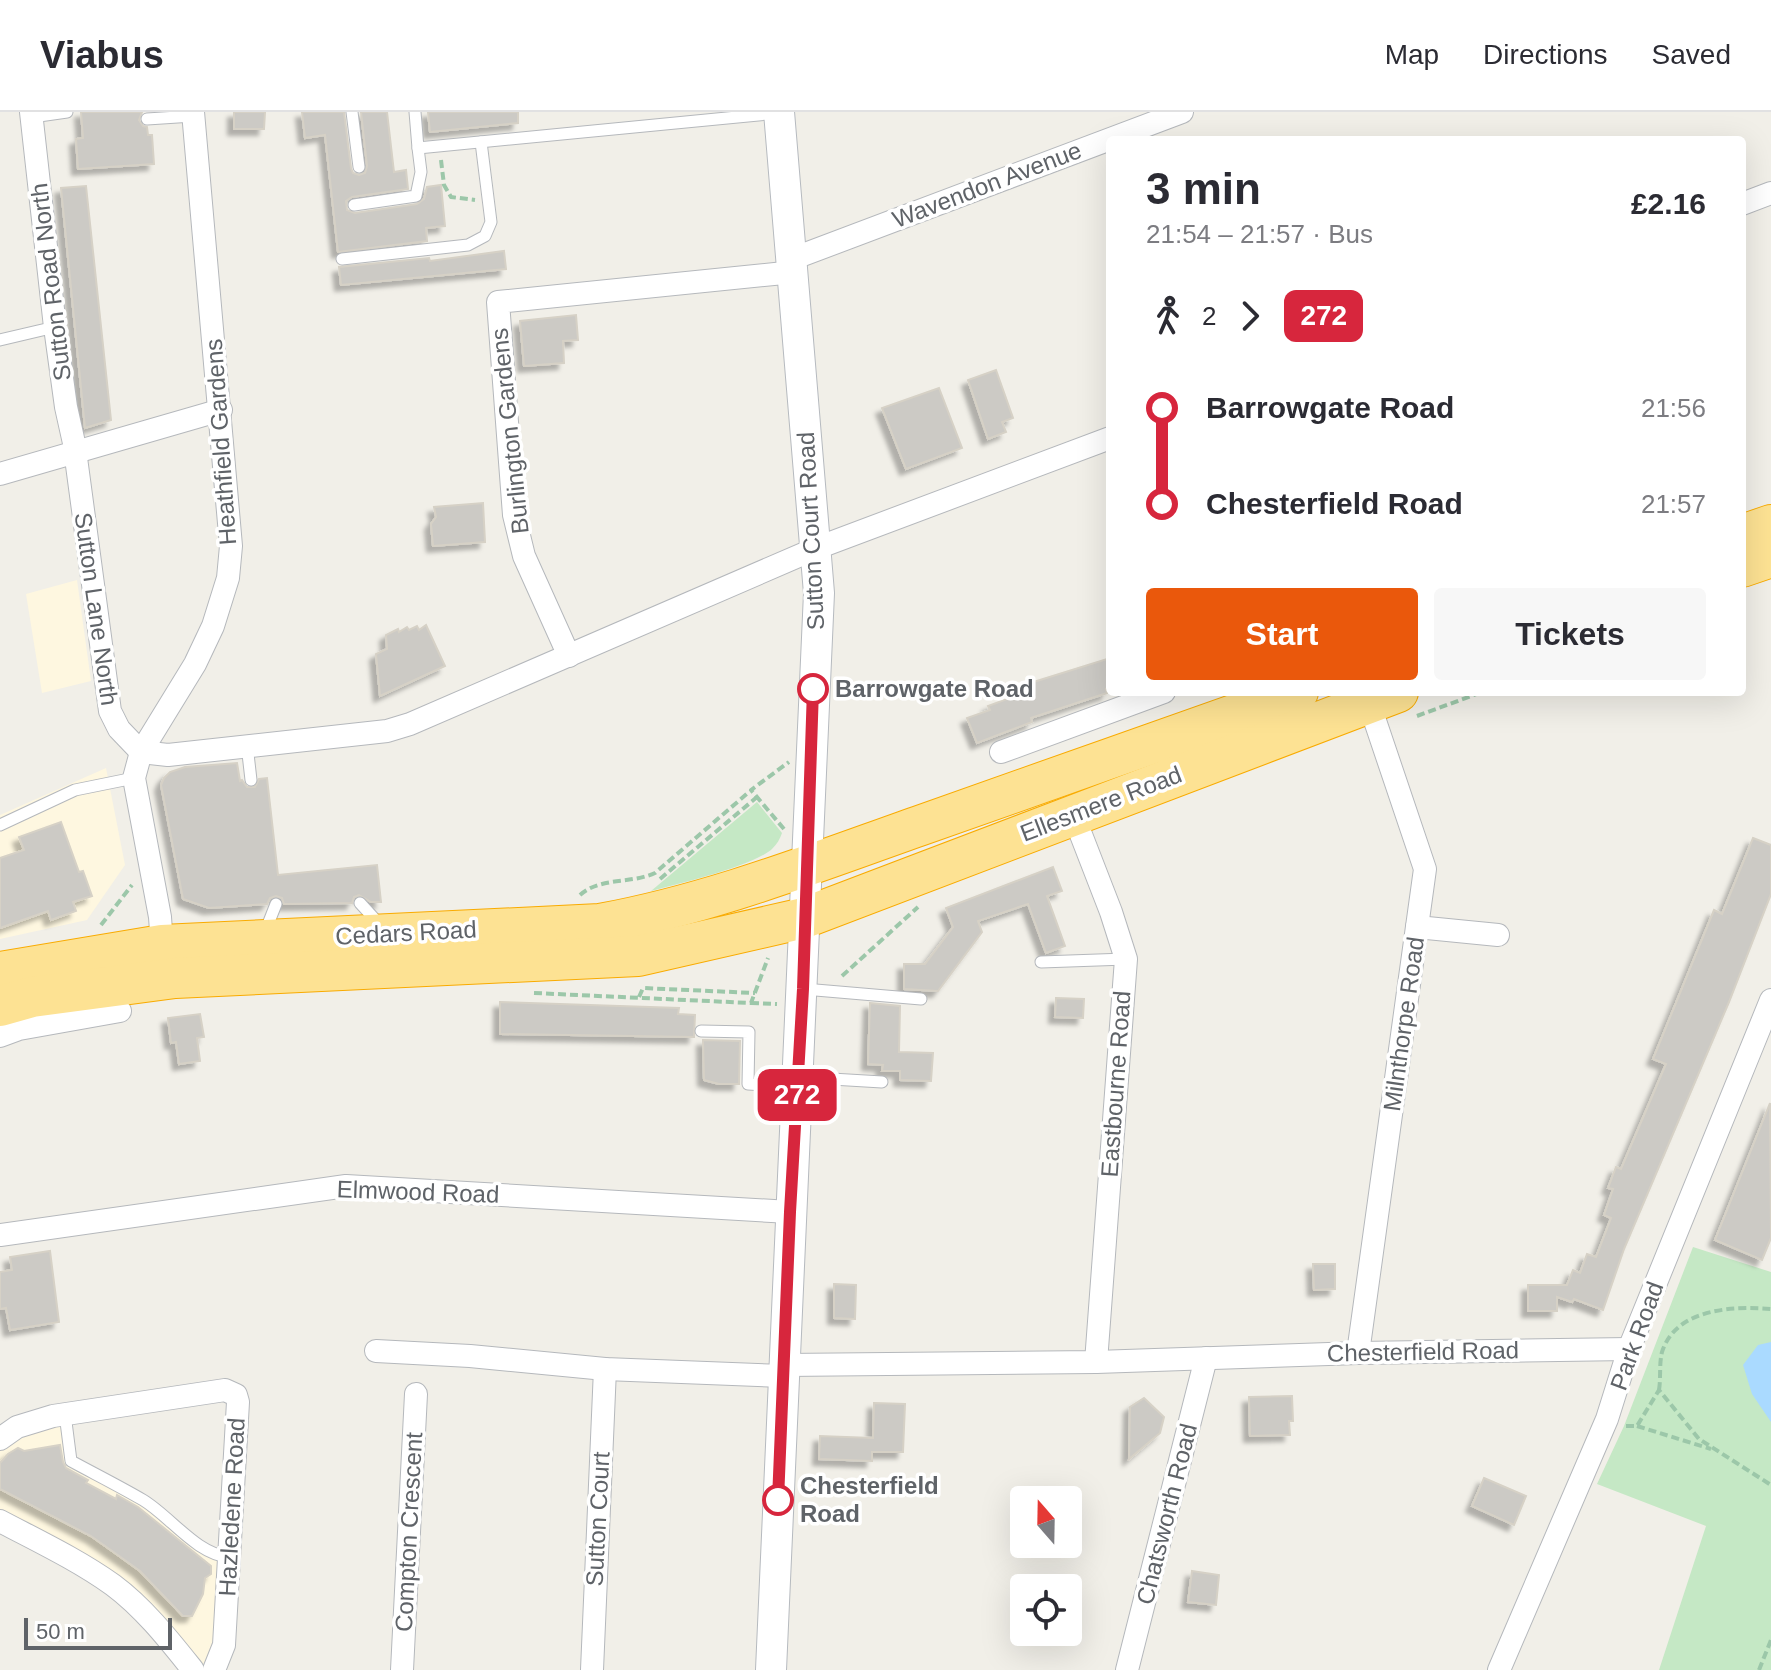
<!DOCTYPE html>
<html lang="en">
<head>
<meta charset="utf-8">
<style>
	:root { --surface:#fff; --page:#f7f7f7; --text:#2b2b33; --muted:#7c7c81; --line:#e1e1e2; --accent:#ea580c }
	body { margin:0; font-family:Helvetica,sans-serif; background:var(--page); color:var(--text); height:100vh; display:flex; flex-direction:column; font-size:30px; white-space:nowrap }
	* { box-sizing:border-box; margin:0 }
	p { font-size:26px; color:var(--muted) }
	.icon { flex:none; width:44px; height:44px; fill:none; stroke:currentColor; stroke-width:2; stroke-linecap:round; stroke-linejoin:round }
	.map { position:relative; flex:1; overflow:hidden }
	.details { position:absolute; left:1106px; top:24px; width:640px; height:560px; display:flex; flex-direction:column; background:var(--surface); border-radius:8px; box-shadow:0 8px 32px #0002 }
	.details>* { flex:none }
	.badge { padding:0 16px; border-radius:12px; font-size:28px; line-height:52px }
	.needle { width:52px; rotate:340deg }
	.buttons { position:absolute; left:1010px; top:1374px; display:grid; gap:16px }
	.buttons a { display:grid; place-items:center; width:72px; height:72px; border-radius:8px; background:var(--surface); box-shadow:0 8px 32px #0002; font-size:40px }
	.scale { position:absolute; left:24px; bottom:20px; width:148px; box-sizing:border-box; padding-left:8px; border:4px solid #5f6368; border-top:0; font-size:22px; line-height:28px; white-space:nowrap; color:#5f6368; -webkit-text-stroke:6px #fff; paint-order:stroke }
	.map>.badge { position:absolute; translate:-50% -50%; box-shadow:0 0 0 4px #fff }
	.legs { display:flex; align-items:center; gap:12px; height:88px; padding:0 40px; font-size:26px }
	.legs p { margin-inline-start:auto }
	.head { display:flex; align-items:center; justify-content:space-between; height:136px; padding:0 40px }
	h1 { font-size:44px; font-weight:800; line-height:60px }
	.primary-button { display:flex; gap:16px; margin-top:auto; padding:16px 40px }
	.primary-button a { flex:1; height:92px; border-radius:8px; background:var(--accent); color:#fff; font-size:32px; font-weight:800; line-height:92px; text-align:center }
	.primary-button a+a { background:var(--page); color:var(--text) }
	ul { padding:0 40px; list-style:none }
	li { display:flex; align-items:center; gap:28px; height:96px; font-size:30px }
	li i { display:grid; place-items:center; width:12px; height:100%; margin:0 10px; background:currentColor }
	li i::after { content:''; width:20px; height:20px; margin:-10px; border:6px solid; border-radius:50%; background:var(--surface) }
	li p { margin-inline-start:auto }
	li:first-child i { background:linear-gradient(#0000 50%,currentColor 0) }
	li:last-child i { background:linear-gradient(currentColor 50%,#0000 0) }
	header { display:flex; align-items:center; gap:48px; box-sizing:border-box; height:112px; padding:0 40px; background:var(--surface); border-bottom:2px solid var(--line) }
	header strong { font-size:38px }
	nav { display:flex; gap:44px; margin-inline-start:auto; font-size:28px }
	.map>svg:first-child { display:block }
	.commercial { fill:#fef7e0 }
	.green { fill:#c5e8c5 }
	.water { fill:#aadaff }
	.building { fill:#cccac5; stroke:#d6d1c6; stroke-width:2; filter:url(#shadow) }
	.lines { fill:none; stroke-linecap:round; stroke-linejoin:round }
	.lane-casing { stroke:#b5b8bc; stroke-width:13 }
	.street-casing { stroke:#b5b8bc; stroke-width:24 }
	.secondary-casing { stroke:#b6babf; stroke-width:32 }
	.highway-casing { stroke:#f9ab00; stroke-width:42 }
	.path { stroke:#9cc7a9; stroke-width:4; stroke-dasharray:8 4; stroke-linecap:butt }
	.lane { stroke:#fff; stroke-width:11 }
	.street { stroke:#fff; stroke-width:22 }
	.secondary { stroke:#fff; stroke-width:30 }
	.highway { stroke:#fde293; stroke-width:40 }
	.line-1-casing { stroke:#fff; stroke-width:18 }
	.line-1 { stroke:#d7263d; stroke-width:12 }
	.stop-1-dot { fill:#fff; stroke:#d7263d; stroke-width:4 }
	.labels { text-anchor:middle; stroke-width:7; stroke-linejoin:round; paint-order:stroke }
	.street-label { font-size:24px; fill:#5f6368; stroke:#fff }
	.stop-label { font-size:24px; font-weight:bold; fill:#5f6368; stroke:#fff; text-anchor:start }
</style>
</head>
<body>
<header>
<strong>Viabus</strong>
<nav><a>Map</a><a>Directions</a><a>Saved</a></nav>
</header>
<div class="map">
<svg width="1771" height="1558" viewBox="0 0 1771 1558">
	<defs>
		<filter id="shadow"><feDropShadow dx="-6" dy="6" stdDeviation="2" flood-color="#0004"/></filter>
	</defs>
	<rect width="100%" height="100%" fill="#f1efe8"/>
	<g class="commercial">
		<polygon points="77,468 91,569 42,581 26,482"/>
		<polygon points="106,656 125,753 87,808 0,827 0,703"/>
		<polygon points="65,1302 71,1349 144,1388 207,1441 229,1445 214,1558 193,1558 144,1501 0,1409 0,1327"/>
	</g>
	<g class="green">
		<path d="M757,690L782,721C780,727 777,732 772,737C753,754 678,772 651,779Z"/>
		<polygon points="1693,1135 1771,1160 1771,1558 1659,1558 1706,1414 1597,1372 1624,1314"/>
	</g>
	<polygon class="water" points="1771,1230 1771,1310 1752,1282 1743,1253 1758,1233"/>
	<g class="building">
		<polygon points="81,0 142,0 139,8 143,14 147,15 148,23 152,23 154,52 78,57 76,27 83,26"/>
		<polygon points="234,0 265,0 264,17 234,17"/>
		<polygon points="302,0 344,0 351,56 353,61 359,63 365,61 367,54 361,0 387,0 394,60 406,58 408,77 352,85 346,89 347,98 355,101 417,92 424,87 427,75 441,73 445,114 426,116 427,129 338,140 325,23 305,26"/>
		<polygon points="428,0 518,0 518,11 430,20"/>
		<polygon points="86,74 111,308 85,316 61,76"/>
		<polygon points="504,139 506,157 341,173 339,155 429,146 430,149"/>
		<polygon points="576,203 578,228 563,229 564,251 524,254 520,209"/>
		<polygon points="996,258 1013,306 1002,310 1006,320 988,327 968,268"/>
		<polygon points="939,276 962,336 906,357 882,296"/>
		<polygon points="483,391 485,430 433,434 431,412 436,405 434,395"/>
		<polygon points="426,513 445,554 380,584 376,542 387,537 386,523 398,517 399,520 407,515 409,518 417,514 419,518"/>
		<polygon points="1110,546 1110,576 1106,577 1107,581 1031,606 1032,610 977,631 967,606 990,598 988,594 1026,580 1024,573"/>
		<polygon points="237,651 240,669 242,668 247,675 255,675 259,667 267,666 278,763 377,753 381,790 371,790 359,783 354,785 352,791 284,792 282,786 276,784 270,786 267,792 209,796 183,787 161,673 164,666 170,660 185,655"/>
		<polygon points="61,710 79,760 83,759 92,784 73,790 76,799 51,808 48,799 0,816 0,746 24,738 19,725"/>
		<polygon points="1753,726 1771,733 1771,782 1729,890 1624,1137 1603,1198 1574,1187 1572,1190 1557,1185 1557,1199 1528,1199 1528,1173 1567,1173 1573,1158 1580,1161 1587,1142 1596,1145 1611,1106 1604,1103 1613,1077 1608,1076 1616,1055 1621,1057 1666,952 1653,947 1714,798 1722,802"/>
		<polygon points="1053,755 1062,779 1047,784 1065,834 1046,841 1028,792 978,809 982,820 938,879 904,877 904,852 925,852 953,815 946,796"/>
		<polygon points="1056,886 1084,887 1083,906 1055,905"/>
		<polygon points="500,890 679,896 678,902 695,903 694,925 500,922"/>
		<polygon points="870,891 900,894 899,940 933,941 931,969 900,968 900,959 882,959 883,953 868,952"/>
		<polygon points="200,902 204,925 197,926 200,949 179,952 176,930 171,931 168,906"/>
		<polygon points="703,928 740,929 739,972 719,972 704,968"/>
		<polygon points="1770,991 1771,1126 1762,1148 1715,1128"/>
		<polygon points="50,1139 59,1210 10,1218 6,1196 0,1197 0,1160 12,1158 10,1145"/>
		<polygon points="1313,1152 1335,1152 1335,1177 1314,1178"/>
		<polygon points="834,1172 856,1173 855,1207 834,1206"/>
		<polygon points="1292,1284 1293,1309 1289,1309 1290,1323 1250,1324 1249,1285"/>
		<polygon points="1144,1286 1164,1305 1160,1321 1129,1347 1130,1295"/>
		<polygon points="874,1291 905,1292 903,1340 872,1340 872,1349 819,1347 820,1324 873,1326"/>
		<polygon points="60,1333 63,1350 66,1356 88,1368 86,1371 116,1387 117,1383 138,1395 211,1454 211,1462 205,1466 203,1482 192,1504 183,1504 140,1459 115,1441 91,1424 0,1377 0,1351 8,1342 18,1336 24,1339"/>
		<polygon points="1484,1366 1526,1384 1514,1413 1472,1394"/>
		<polygon points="1192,1459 1219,1463 1216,1493 1188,1490"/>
	</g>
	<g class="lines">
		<g class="lane-casing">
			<g id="lane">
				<polyline points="352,0 359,55"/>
				<polyline points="415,0 418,36 778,1"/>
				<polyline points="32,5 67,0"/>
				<polyline points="147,7 193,4"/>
				<polyline points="354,93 416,84 421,60 418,36"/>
				<polyline points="342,147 468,133 485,124 491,110 481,30"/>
				<polyline points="0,228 55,215"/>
				<polyline points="247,633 251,668"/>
				<polyline points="0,713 75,678 134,666"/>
				<polyline points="360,791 381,814"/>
				<polyline points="265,820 276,792"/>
				<polyline points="1041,850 1126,847"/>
				<polyline points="804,877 921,887"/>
				<polyline points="701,919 749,920 748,972 794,975"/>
				<polyline points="798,965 882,970"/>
				<path d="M65,1302L71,1349C95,1362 119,1374 143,1388C171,1405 196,1442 229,1445"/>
			</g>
		</g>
		<g class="street-casing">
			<g id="street">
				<polyline points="31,0 55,215 66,295 74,331 110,599 119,617 141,640"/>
				<polyline points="1742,92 1771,81"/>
				<polyline points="792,147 1182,0"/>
				<polyline points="0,362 221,298"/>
				<polyline points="569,544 524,444 514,403 498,190 794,160"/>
				<polyline points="141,640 168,643 387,619 410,612 817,436 1110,326"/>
				<polyline points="1001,640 1164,580"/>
				<polyline points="1073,702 1111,800 1126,847 1096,1250"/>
				<polyline points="1417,815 1498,823"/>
				<polyline points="162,833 160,805 134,666 141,640 195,552 213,514 228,466 231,434 193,0"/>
				<polyline points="0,924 19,917 120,899"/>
				<polyline points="0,1123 346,1074 790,1100"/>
				<polyline points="376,1239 470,1244 605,1257 784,1264"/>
				<polyline points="1358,1241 1425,757 1369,591"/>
				<polyline points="784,1253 1096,1250 1358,1241 1629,1237"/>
				<polyline points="0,1327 17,1315 53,1304 225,1278 236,1283 238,1290 224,1533 214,1558"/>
				<path d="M0,1409C38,1429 78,1448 113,1473C144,1496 169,1528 193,1558"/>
				<polyline points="402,1558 416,1282"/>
				<polyline points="592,1558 605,1257"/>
				<polyline points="1127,1558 1206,1246"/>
				<polyline points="1499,1558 1607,1307 1629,1237 1771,888"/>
			</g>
		</g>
		<g class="secondary-casing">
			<polyline id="secondary" points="771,1558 819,481 779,0"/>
		</g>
		<g class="highway-casing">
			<g id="highway">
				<polyline points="1742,423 1771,413"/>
				<polyline points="1742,455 1771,445"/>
				<path d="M0,860L162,833L600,812C710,792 814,751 919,714C1045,669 1172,625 1298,580"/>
				<polyline points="0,894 32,885 175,866 638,844 804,806 1398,580"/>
			</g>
		</g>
		<g class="path">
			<polyline points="441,48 444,73 451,85 475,88"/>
			<polyline points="1417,604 1482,580"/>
			<polyline points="784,717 751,678 789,650"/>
			<polyline points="660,767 757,685"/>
			<path d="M580,783C600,765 631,772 655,761L749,680"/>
			<polyline points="101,813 132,773"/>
			<polyline points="842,864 918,795"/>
			<polyline points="534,881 751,891 768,846"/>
			<polyline points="639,885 643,876 755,881"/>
			<polyline points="751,891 777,892"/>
			<path d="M1659,1278C1661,1266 1659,1252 1662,1240C1676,1196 1733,1194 1771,1197"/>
			<polyline points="1626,1314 1637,1314 1659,1278 1699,1327 1771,1373"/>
			<polyline points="1637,1314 1711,1337"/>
			<polyline points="1759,1558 1771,1528"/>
		</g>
		<use href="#lane" class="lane"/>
		<use href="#street" class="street"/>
		<use href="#secondary" class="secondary"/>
		<use href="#highway" class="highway"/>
	</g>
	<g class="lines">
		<g class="line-1-casing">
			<polyline id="line-1" points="778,1388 790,1100 803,877 813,577"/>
		</g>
		<use href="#line-1" class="line-1"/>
	</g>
	<g class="stop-1-dot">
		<circle cx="813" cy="577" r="14"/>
		<circle cx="778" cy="1388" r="14"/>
	</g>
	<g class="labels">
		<g class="street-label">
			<text transform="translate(987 73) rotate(-21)" y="8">Wavendon Avenue</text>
			<text transform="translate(51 170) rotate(-97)" y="8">Sutton Road North</text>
			<text transform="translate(510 319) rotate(-96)" y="8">Burlington Gardens</text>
			<text transform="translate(221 330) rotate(-94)" y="8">Heathfield Gardens</text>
			<text transform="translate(811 419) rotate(-93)" y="8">Sutton Court Road</text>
			<text transform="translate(96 497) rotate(82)" y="8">Sutton Lane North</text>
			<text transform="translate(1101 692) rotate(-21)" y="8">Ellesmere Road</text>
			<text transform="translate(406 821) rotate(-3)" y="8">Cedars Road</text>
			<text transform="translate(1404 912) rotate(-82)" y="8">Milnthorpe Road</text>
			<text transform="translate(1116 972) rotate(-86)" y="8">Eastbourne Road</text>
			<text transform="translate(418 1080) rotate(2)" y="8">Elmwood Road</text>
			<text transform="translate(1637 1224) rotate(-70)" y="8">Park Road</text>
			<text transform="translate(1423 1240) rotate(-1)" y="8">Chesterfield Road</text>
			<text transform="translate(232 1395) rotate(-87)" y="8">Hazledene Road</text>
			<text transform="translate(1167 1402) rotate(-76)" y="8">Chatsworth Road</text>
			<text transform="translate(598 1407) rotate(-87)" y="8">Sutton Court</text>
			<text transform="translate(409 1420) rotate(-87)" y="8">Compton Crescent</text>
		</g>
		<g class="stop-label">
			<text x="835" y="585">Barrowgate Road</text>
			<text x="800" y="1382">Chesterfield<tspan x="800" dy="28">Road</tspan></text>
		</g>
	</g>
</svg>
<div class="buttons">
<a><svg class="needle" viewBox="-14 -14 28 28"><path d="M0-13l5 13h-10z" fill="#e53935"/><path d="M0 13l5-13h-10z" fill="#7c7c81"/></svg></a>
<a><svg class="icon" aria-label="locate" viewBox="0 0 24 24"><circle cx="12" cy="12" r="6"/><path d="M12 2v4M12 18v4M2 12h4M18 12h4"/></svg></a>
</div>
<div class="scale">50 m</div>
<b class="badge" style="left:797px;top:983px;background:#d7263d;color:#fff">272</b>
<section class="details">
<div class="head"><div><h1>3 min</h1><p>21:54 – 21:57 · Bus</p></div><b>£2.16</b></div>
<div class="legs"><svg class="icon" aria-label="walk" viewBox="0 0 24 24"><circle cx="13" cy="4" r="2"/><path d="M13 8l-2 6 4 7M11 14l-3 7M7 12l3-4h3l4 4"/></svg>2<svg class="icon" aria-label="forward" viewBox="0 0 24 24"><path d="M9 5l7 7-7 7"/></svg><b class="badge" style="background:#d7263d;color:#fff">272</b></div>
<ul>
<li><i style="color:#d7263d"></i><b>Barrowgate Road</b><p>21:56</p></li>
<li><i style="color:#d7263d"></i><b>Chesterfield Road</b><p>21:57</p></li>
</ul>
<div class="primary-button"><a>Start</a><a>Tickets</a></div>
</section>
</div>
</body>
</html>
